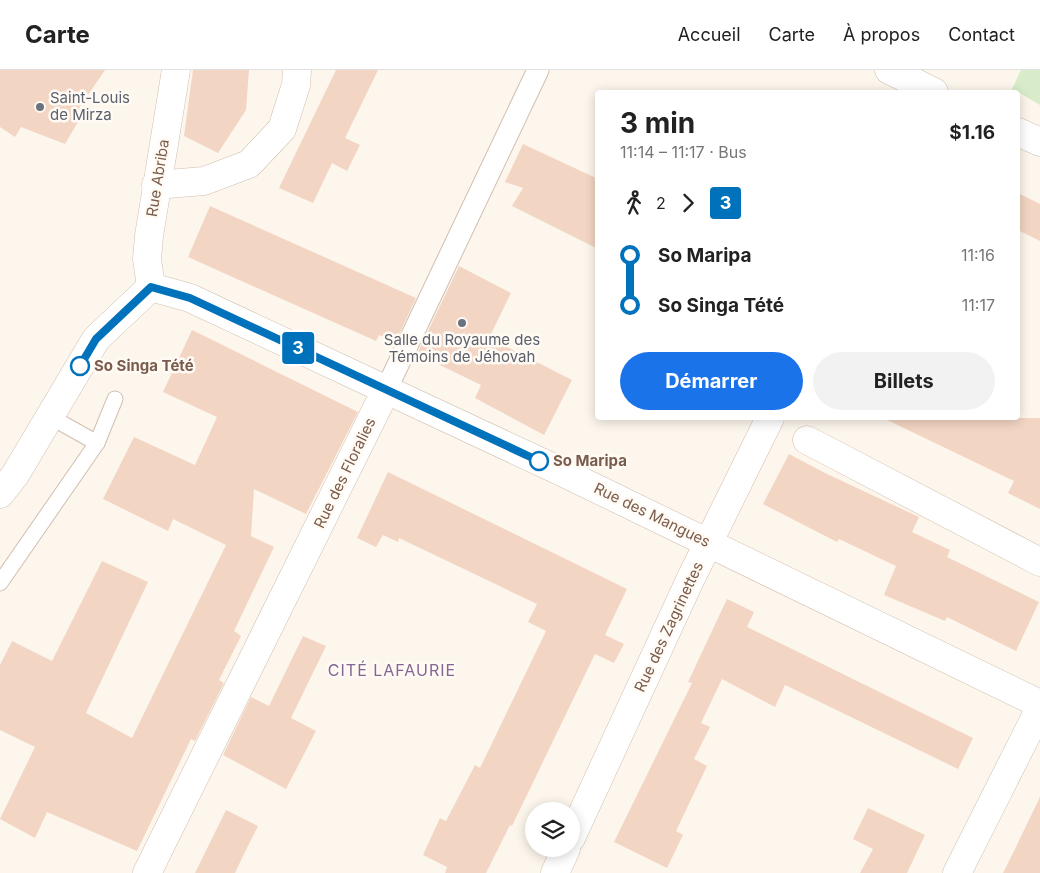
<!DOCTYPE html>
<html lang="fr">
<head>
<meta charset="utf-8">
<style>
	:root { --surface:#fff; --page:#f2f2f2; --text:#222; --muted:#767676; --line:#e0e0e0; --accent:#1a73e8 }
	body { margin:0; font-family:Inter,sans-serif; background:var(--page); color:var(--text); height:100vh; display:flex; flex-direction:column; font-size:19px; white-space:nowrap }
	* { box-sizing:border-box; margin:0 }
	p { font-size:16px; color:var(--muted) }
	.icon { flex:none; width:28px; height:28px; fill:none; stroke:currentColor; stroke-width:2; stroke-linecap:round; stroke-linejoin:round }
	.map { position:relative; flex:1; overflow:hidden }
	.sheet { position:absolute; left:595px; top:20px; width:425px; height:330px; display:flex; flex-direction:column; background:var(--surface); border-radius:5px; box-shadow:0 2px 12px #0003 }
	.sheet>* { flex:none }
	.badge { padding:0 10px; border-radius:4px; font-size:18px; line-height:32px }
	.buttons { position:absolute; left:525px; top:732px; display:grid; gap:10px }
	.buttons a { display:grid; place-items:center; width:55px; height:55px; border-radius:50%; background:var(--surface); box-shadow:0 2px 12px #0003; font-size:25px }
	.map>.badge { position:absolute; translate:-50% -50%; box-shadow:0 0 0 2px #fff }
	.legs { display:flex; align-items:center; gap:8px; height:55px; padding:0 25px; font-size:16px }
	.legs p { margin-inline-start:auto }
	.summary { display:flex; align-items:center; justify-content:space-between; height:85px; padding:0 25px }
	h1 { font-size:28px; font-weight:700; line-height:38px }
	.action { display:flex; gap:10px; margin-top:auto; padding:10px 25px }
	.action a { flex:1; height:58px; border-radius:30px; background:var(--accent); color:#fff; font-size:20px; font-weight:700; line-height:58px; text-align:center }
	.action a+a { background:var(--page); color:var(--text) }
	ul { padding:0 25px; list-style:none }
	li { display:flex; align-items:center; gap:18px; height:50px; font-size:19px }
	li i { display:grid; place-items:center; width:8px; height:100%; margin:0 6px; background:currentColor }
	li i::after { content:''; width:12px; height:12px; margin:-6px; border:4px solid; border-radius:50%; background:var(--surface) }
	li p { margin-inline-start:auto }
	li:first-child i { background:linear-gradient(#0000 50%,currentColor 0) }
	li:last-child i { background:linear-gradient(currentColor 50%,#0000 0) }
	header { display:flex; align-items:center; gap:30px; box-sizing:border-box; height:70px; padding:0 25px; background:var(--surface); border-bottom:1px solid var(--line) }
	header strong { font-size:24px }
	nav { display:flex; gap:28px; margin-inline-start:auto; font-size:18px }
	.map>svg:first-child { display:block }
	.green { fill:#d8ecc9 }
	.building { fill:#f3d5c3 }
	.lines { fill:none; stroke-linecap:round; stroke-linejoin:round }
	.service-casing { stroke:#d1beb0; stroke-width:17 }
	.pedestrian-casing { stroke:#d1beb0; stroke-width:23 }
	.minor-casing { stroke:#d1beb0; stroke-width:29 }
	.tertiary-casing { stroke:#d1beb0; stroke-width:29 }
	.service { stroke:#fff; stroke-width:15 }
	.pedestrian { stroke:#fff; stroke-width:21 }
	.minor { stroke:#fff; stroke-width:28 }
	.tertiary { stroke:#fff; stroke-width:28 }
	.line-1-casing { stroke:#fff; stroke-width:11 }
	.line-1 { stroke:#0072bc; stroke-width:8 }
	.worship-dot { fill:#6b7280; stroke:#fffaf3; stroke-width:2 }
	.stop-1-dot { fill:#fff; stroke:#0072bc; stroke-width:2.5 }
	.labels { text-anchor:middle; stroke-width:5; stroke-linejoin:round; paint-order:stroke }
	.worship-label { font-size:15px; fill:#5b616d; stroke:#fffaf3; text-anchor:start }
	.street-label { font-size:15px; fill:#7a5c4d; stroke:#fffaf3 }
	.stop-label { font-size:15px; font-weight:bold; fill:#7a5c4d; stroke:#fffaf3; text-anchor:start }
	.neighbourhood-label { font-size:16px; letter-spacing:1px; fill:#846695; stroke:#fffaf3 }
</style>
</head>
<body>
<header>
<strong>Carte</strong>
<nav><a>Accueil</a><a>Carte</a><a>À propos</a><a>Contact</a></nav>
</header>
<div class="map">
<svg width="1040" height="803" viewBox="0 0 1040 803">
	<rect width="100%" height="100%" fill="#fdf6ec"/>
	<polygon class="green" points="1021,0 1040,0 1040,35 1018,22 1011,21"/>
	<g class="building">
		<polygon points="0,0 105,0 77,41 82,45 65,74 21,57 15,67 0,57"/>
		<polygon points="193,0 249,0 246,40 218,83 184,66"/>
		<polygon points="336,0 378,0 345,68 360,75 347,101 332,93 313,133 279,118"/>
		<polygon points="523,74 598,109 598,179 512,136 523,118 505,112"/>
		<polygon points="1018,123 1040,134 1040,171 1018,160"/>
		<polygon points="210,136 416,228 395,273 379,265 376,271 188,187"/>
		<polygon points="459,196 511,223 489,268 572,310 544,365 475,328 481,315 417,284"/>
		<polygon points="192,260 358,342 306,444 254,419 251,466 274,477 234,561 241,566 219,610 224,613 195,671 191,669 137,781 47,742 35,768 0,749 35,677 0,660 0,595 12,571 52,591 102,491 148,512 86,643 132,668 226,475 173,449 168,461 103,429 134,367 195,395 217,347 163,322"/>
		<polygon points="883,348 1040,348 1040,439 1008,423 1014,411"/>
		<polygon points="789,384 825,403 919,447 912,462 950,480 947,487 1039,532 1016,581 947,547 945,551 884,525 896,496 839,469 837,472 763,434"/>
		<polygon points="388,402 627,519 605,565 624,574 614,593 595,584 512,756 510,755 486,803 445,803 447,797 423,785 440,748 446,751 475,695 480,698 546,561 528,552 537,534 399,468 398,472 383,465 376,477 357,468"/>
		<polygon points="727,529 754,542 747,557 973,668 958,699 785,615 775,637 722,609 701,653 710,657 694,689 707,696 676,761 683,765 667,798 614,772 692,613 688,612"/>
		<polygon points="303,566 326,576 291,648 316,661 286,719 223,685 251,627 269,636"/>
		<polygon points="1040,727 1040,803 1003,803 1014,781"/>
		<polygon points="868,738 925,765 907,803 860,803 873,779 853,769"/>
		<polygon points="226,740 258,756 242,788 235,803 195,803"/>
	</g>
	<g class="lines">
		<g class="service-casing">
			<g id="service">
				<polyline points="49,346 97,373 115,329"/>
				<polyline points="0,513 97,373"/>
			</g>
		</g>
		<g class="pedestrian-casing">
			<polyline id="pedestrian" points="386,320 538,0"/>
		</g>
		<g class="minor-casing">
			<g id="minor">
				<polyline points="889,0 934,22"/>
				<polyline points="1018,62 1040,72"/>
				<polyline points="156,115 204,111 249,94 282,59 296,15 297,0"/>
				<polyline points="151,217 147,189 149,166 176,0"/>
				<polyline points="807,370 1040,492"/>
				<polyline points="571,768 691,508 770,348"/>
				<polyline points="147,803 386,320"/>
				<polyline points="555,803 566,779"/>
				<polyline points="957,803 1040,638"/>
			</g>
		</g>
		<g class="tertiary-casing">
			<polyline id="tertiary" points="0,424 15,405 96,269 151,217 190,228 560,401 1040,634"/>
		</g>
		<use href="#service" class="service"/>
		<use href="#pedestrian" class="pedestrian"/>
		<use href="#minor" class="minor"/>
		<use href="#tertiary" class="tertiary"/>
	</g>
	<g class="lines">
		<g class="line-1-casing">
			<polyline id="line-1" points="80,296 96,269 151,217 190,228 539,391"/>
		</g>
		<use href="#line-1" class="line-1"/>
	</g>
	<g class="worship-dot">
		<circle cx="40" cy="37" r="5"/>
		<circle cx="462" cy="253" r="5"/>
	</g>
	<g class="stop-1-dot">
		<circle cx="80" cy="296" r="9"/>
		<circle cx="539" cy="391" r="9"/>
	</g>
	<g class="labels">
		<g class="worship-label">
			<text x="50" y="33">Saint-Louis<tspan x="50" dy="17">de Mirza</tspan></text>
			<text x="462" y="275" text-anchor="middle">Salle du Royaume des<tspan x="462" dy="17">Témoins de Jéhovah</tspan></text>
		</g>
		<g class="street-label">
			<text transform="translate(158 108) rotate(-81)" y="5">Rue Abriba</text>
			<text transform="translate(345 403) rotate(-64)" y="5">Rue des Floralies</text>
			<text transform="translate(652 445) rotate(26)" y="5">Rue des Mangues</text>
			<text transform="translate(669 557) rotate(-65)" y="5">Rue des Zagrinettes</text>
		</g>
		<g class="stop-label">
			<text x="94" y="301">So Singa Tété</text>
			<text x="553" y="396">So Maripa</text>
		</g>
		<g class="neighbourhood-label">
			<text x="392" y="606">CITÉ LAFAURIE</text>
		</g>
	</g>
</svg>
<div class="buttons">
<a><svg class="icon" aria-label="layers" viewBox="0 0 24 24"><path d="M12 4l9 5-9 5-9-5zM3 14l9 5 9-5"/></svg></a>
</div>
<b class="badge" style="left:298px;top:278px;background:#0072bc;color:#fff">3</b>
<section class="sheet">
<div class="summary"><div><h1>3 min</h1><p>11:14 – 11:17 · Bus</p></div><b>$1.16</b></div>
<div class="legs"><svg class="icon" aria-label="walk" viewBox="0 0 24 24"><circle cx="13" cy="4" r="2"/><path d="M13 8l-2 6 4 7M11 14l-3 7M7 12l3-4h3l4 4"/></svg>2<svg class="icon" aria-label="forward" viewBox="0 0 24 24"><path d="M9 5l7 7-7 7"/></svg><b class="badge" style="background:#0072bc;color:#fff">3</b></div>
<ul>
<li><i style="color:#0072bc"></i><b>So Maripa</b><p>11:16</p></li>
<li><i style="color:#0072bc"></i><b>So Singa Tété</b><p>11:17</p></li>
</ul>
<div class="action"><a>Démarrer</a><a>Billets</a></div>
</section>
</div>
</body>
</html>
